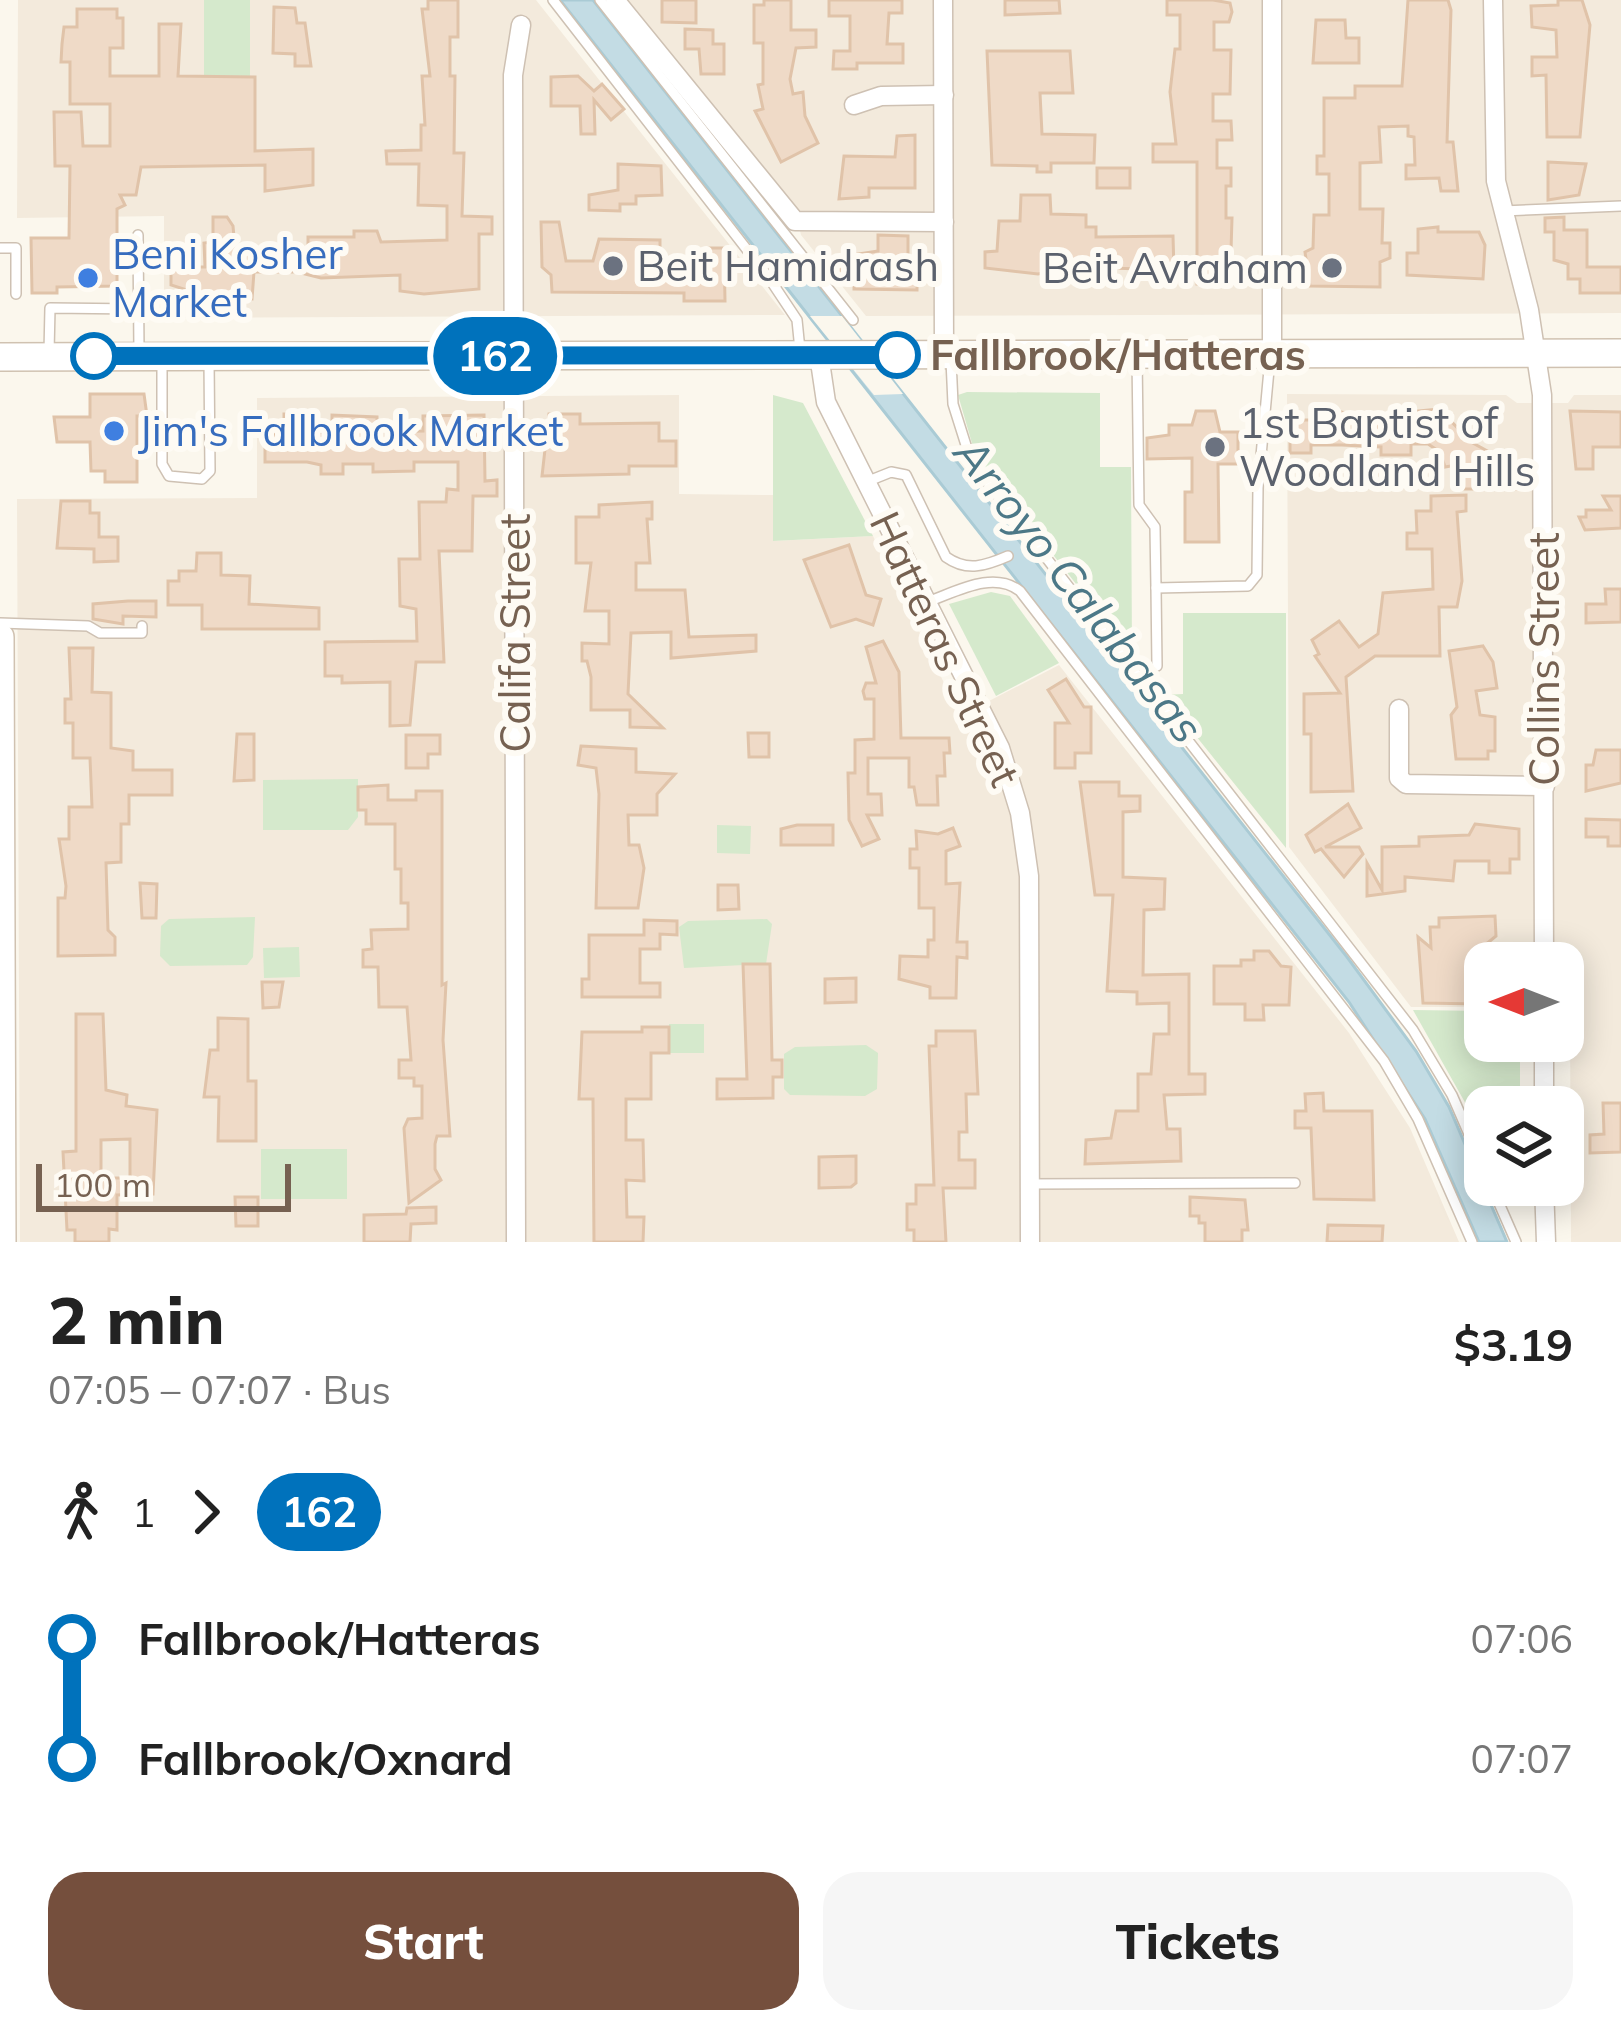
<!DOCTYPE html>
<html lang="en">
<head>
<meta charset="utf-8">
<style>
	:root { --surface:#fff; --page:#f6f6f6; --text:#222; --muted:#767676; --accent:#754f3d }
	body { margin:0; font-family:Mulish,sans-serif; background:var(--page); color:var(--text); height:100vh; display:flex; flex-direction:column; font-size:45px; white-space:nowrap }
	* { box-sizing:border-box; margin:0 }
	p { font-size:39px; color:var(--muted) }
	.icon { flex:none; width:66px; height:66px; fill:none; stroke:currentColor; stroke-width:2; stroke-linecap:round; stroke-linejoin:round }
	.map { position:relative; height:1242px; overflow:hidden }
	.sheet { display:flex; flex-direction:column; background:var(--surface); flex:1 }
	.sheet>* { flex:none }
	.badge { padding:0 24px; border-radius:39px; font-size:42px; line-height:78px }
	.needle { width:78px; rotate:270deg }
	.tools { position:absolute; left:1464px; top:942px; display:grid; gap:24px }
	.tools a { display:grid; place-items:center; width:120px; height:120px; border-radius:24px; background:var(--surface); box-shadow:0 6px 30px #0003; font-size:60px }
	.scale { position:absolute; left:36px; bottom:30px; width:255px; box-sizing:border-box; padding-left:12px; border:6px solid #766151; border-top:0; font-size:33px; line-height:42px; white-space:nowrap; color:#766151; -webkit-text-stroke:9px #fefbf4; paint-order:stroke }
	.map>.badge { position:absolute; translate:-50% -50%; box-shadow:0 0 0 6px #fff }
	.legs { display:flex; align-items:center; gap:18px; height:132px; padding:0 48px; font-size:39px }
	.legs p { margin-inline-start:auto }
	.summary { display:flex; align-items:center; justify-content:space-between; height:204px; padding:0 48px }
	h1 { font-size:66px; font-weight:800; line-height:90px }
	.button { display:flex; gap:24px; margin-top:auto; padding:24px 48px }
	.button a { flex:1; height:138px; border-radius:36px; background:var(--accent); color:#fff; font-size:48px; font-weight:800; line-height:138px; text-align:center }
	.button a+a { background:var(--page); color:var(--text) }
	ul { padding:0 48px; list-style:none }
	li { display:flex; align-items:center; gap:42px; height:120px; font-size:45px }
	li i { display:grid; place-items:center; width:18px; height:100%; margin:0 15px; background:currentColor }
	li i::after { content:''; width:30px; height:30px; margin:-15px; border:9px solid; border-radius:50%; background:var(--surface) }
	li p { margin-inline-start:auto }
	li:first-child i { background:linear-gradient(#0000 50%,currentColor 0) }
	li:last-child i { background:linear-gradient(currentColor 50%,#0000 0) }
	.map>svg:first-child { display:block }
	.residential { fill:#f3eadc }
	.green { fill:#d5e9cc }
	.water { fill:#c3dce4; stroke:#aacbd5; stroke-width:3 }
	.pier { fill:#fbf7ed }
	.building { fill:#efdac7; stroke:#e0c3a9; stroke-width:3; fill-rule:evenodd }
	.lines { fill:none; stroke-linecap:round; stroke-linejoin:round }
	.lane-casing { stroke:#cec1b3; stroke-width:12 }
	.street-casing { stroke:#cec1b3; stroke-width:21 }
	.secondary-casing { stroke:#d0c2b1; stroke-width:30 }
	.lane { stroke:#fff; stroke-width:9 }
	.street { stroke:#fff; stroke-width:18 }
	.secondary { stroke:#fff; stroke-width:27 }
	.line-1-casing { stroke:#fff; stroke-width:27 }
	.line-1 { stroke:#0072bc; stroke-width:18 }
	.worship-dot { fill:#6b7280; stroke:#fefbf4; stroke-width:4.5 }
	.shop-dot { fill:#3f7fe0; stroke:#fefbf4; stroke-width:4.5 }
	.stop-1-dot { fill:#fff; stroke:#0072bc; stroke-width:6 }
	.labels { text-anchor:middle; stroke-width:12; stroke-linejoin:round; paint-order:stroke }
	.shop-label { font-size:42px; fill:#366cbe; stroke:#fefbf4; text-anchor:start }
	.worship-label { font-size:42px; fill:#5b616d; stroke:#fefbf4; text-anchor:start }
	.stop-label { font-size:42px; font-weight:bold; fill:#766151; stroke:#fefbf4; text-anchor:start }
	.street-label { font-size:42px; fill:#766151; stroke:#fefbf4 }
	.water-label { font-size:45px; font-style:italic; fill:#4c7887; stroke:#fefbf4 }
</style>
</head>
<body>
<div class="map">
<svg width="1621" height="1242" viewBox="0 0 1621 1242">
	<rect width="100%" height="100%" fill="#fbf7ed"/>
	<g class="residential">
		<polygon points="18,0 536,0 785,315 164,318 164,216 17,218"/>
		<polygon points="626,0 1621,0 1621,313 866,316 801,235 795,209"/>
		<polygon points="1287,394 1506,395 1517,403 1568,403 1574,395 1621,395 1621,1242 1571,1242 1570,1008 1563,1007 1563,963 1485,963 1485,1007 1411,1007 1289,847"/>
		<polygon points="679,395 679,494 773,495 774,541 873,536 960,716 1059,665 1349,1033 1410,1128 1459,1242 20,1242 17,499 257,498 257,398"/>
	</g>
	<g class="green">
		<rect x="204" y="0" width="46" height="77"/>
		<polygon points="967,392 1100,393 1100,467 1131,467 1132,655 976,457 958,395"/>
		<polygon points="773,395 803,403 873,536 773,541"/>
		<polygon points="991,592 1010,596 1059,663 996,696 949,604"/>
		<polygon points="1183,613 1286,613 1286,848 1163,695 1183,694"/>
		<polygon points="358,779 358,817 348,830 263,830 263,780"/>
		<polygon points="717,825 751,826 750,854 717,853"/>
		<polygon points="255,917 253,957 247,965 170,966 160,956 161,926 169,919"/>
		<polygon points="767,919 772,924 766,964 684,968 679,927 688,921"/>
		<polygon points="299,947 300,977 264,978 263,948"/>
		<polygon points="1413,1010 1485,1011 1485,1041 1520,1041 1520,1107 1485,1107 1485,1138"/>
		<rect x="669" y="1024" width="35" height="29"/>
		<polygon points="866,1045 878,1053 877,1089 865,1096 790,1095 784,1089 784,1054 795,1047"/>
		<rect x="261" y="1149" width="86" height="50"/>
	</g>
	<polygon class="water" points="560,0 593,0 1347,957 1416,1051 1449,1107 1507,1242 1479,1242 1425,1119 1349,1002"/>
	<polygon class="pier" points="810,316 842,316 903,394 874,395"/>
	<g class="building">
		<polygon points="428,0 458,0 458,37 450,37 450,76 455,76 454,153 464,153 462,216 492,217 492,234 479,234 479,289 424,294 400,291 400,275 321,278 297,272 254,272 252,299 187,298 187,290 171,285 171,267 205,267 204,243 213,242 213,217 227,217 233,226 235,248 308,252 308,237 354,237 354,231 377,231 381,242 447,240 447,206 418,205 419,164 387,164 386,151 421,150 421,125 425,125 422,76 430,76 422,9 428,9"/>
		<polygon points="662,0 696,0 696,23 662,22"/>
		<polygon points="764,0 791,0 791,30 816,30 816,47 796,48 790,79 793,94 803,92 805,116 818,143 781,162 755,111 763,109 758,85 763,84 763,43 754,43 754,5 764,5"/>
		<polygon points="829,0 902,0 902,13 889,13 887,44 903,44 903,63 857,63 857,69 833,69 834,51 850,51 850,16 829,16"/>
		<polygon points="1005,0 1059,0 1060,13 1005,15"/>
		<polygon points="1167,0 1213,0 1230,3 1232,12 1229,22 1214,22 1214,50 1231,50 1230,94 1213,94 1213,121 1231,121 1232,140 1217,140 1217,168 1231,168 1231,186 1226,186 1226,218 1232,218 1230,284 1197,284 1197,162 1153,162 1153,144 1176,144 1170,92 1175,49 1180,49 1180,15 1167,15"/>
		<polygon points="1408,0 1448,0 1451,10 1447,142 1453,142 1458,191 1441,191 1439,178 1406,179 1406,165 1415,165 1414,137 1408,136 1408,126 1379,127 1381,162 1360,163 1360,209 1383,209 1382,243 1390,243 1390,258 1380,262 1380,287 1310,286 1305,252 1313,248 1314,215 1329,215 1329,174 1317,174 1317,156 1324,156 1324,98 1355,98 1355,86 1402,86"/>
		<polygon points="1558,0 1582,0 1590,25 1580,137 1547,137 1546,75 1532,76 1532,57 1557,57 1556,30 1532,27 1531,6 1558,5"/>
		<polygon points="274,7 295,8 297,23 305,23 311,66 295,66 295,54 273,53"/>
		<polygon points="77,9 117,9 117,18 123,18 123,48 110,48 110,76 159,76 159,24 181,24 178,76 255,77 255,151 313,149 313,185 265,191 265,165 141,167 136,195 120,195 125,205 117,209 117,286 57,287 57,293 32,293 31,238 69,238 70,166 55,166 54,112 81,112 83,146 110,146 110,104 70,104 70,62 61,62 62,44 64,27 77,27"/>
		<polygon points="1316,20 1345,20 1346,38 1359,38 1359,63 1313,63"/>
		<polygon points="685,29 713,30 713,44 724,44 724,74 701,74 699,49 685,49"/>
		<polygon points="987,51 1070,51 1073,93 1040,93 1042,134 1095,135 1094,163 1051,163 1051,172 1037,172 1037,166 992,165"/>
		<polygon points="578,76 594,91 602,84 624,109 611,120 594,100 595,134 581,134 580,106 551,106 551,77"/>
		<polygon points="915,135 915,188 869,188 869,197 839,199 844,156 895,157 897,136"/>
		<polygon points="1548,162 1586,164 1579,195 1548,200"/>
		<polygon points="618,164 661,166 662,195 636,196 636,204 620,204 620,211 589,210 589,195 618,190"/>
		<rect x="1097" y="168" width="33" height="20"/>
		<polygon points="1021,195 1050,195 1051,214 1086,215 1086,227 1096,227 1096,237 1173,236 1174,270 1075,267 1038,274 985,268 985,252 997,251 999,221 1020,221"/>
		<polygon points="1564,217 1564,230 1587,230 1587,267 1621,267 1621,293 1580,293 1580,279 1568,279 1568,264 1554,260 1554,232 1545,232 1545,218"/>
		<polygon points="541,222 559,222 566,261 593,261 599,239 660,240 660,268 691,268 690,261 709,261 709,248 724,248 725,301 684,301 684,293 552,292 551,275 542,267"/>
		<polygon points="1438,227 1438,232 1479,232 1485,245 1483,279 1407,275 1407,253 1418,253 1418,229"/>
		<polygon points="878,235 908,236 908,269 917,269 917,290 854,289 854,281 841,281 839,257 878,251"/>
		<polygon points="90,394 144,394 147,416 137,416 137,482 105,482 105,471 91,471 90,442 57,442 54,417 90,417"/>
		<polygon points="1439,409 1452,414 1449,419 1471,442 1493,454 1512,453 1519,489 1459,489 1462,464 1445,467 1440,452 1428,444 1411,444 1411,455 1381,455 1381,447 1342,445 1311,445 1311,453 1290,453 1290,420 1328,420 1328,410 1366,416"/>
		<polygon points="1196,411 1215,411 1220,432 1238,432 1238,464 1218,464 1219,542 1185,542 1185,492 1192,492 1192,458 1147,459 1147,438 1169,435 1169,425 1192,425"/>
		<polygon points="1570,411 1621,412 1621,447 1593,447 1593,469 1576,469"/>
		<polygon points="284,414 302,414 302,433 332,432 332,415 377,417 377,432 423,431 423,416 484,415 485,481 497,480 497,496 473,496 472,551 439,551 444,662 416,662 410,725 390,726 390,682 342,683 342,676 325,676 325,642 417,641 416,609 400,606 399,559 420,559 419,502 446,502 447,489 458,490 458,462 414,462 414,471 373,472 373,464 343,464 343,474 321,474 321,465 307,462 265,462 265,436 284,432"/>
		<polygon points="549,414 580,414 580,424 659,423 659,441 676,441 676,466 629,466 629,474 542,476"/>
		<polygon points="1466,495 1466,511 1457,512 1462,581 1457,607 1439,607 1440,656 1375,656 1346,677 1353,791 1311,792 1311,734 1304,734 1304,694 1340,693 1315,656 1319,654 1312,640 1339,621 1359,647 1378,634 1383,593 1433,589 1432,549 1407,549 1407,533 1417,533 1416,511 1431,511 1431,496"/>
		<polygon points="1603,496 1621,496 1621,528 1585,530 1579,517 1586,517 1586,510 1611,510"/>
		<polygon points="61,501 90,501 90,513 99,513 99,537 118,537 118,561 94,562 94,549 57,548"/>
		<polygon points="652,502 652,519 647,519 650,563 636,563 636,590 685,590 689,637 756,635 756,651 671,658 671,632 631,633 628,694 663,728 630,727 630,710 591,710 591,677 587,661 582,661 582,643 609,644 609,611 585,611 591,563 576,563 576,517 599,517 599,505"/>
		<polygon points="849,545 866,595 881,599 873,625 856,619 831,627 804,560"/>
		<polygon points="197,553 221,553 221,575 250,576 249,604 319,608 319,629 202,629 202,605 168,605 168,581 179,581 179,571 196,571"/>
		<polygon points="1605,589 1621,589 1621,622 1586,623 1586,604 1606,604"/>
		<polygon points="128,601 156,601 156,617 123,616 123,624 93,619 93,604"/>
		<polygon points="883,641 899,672 901,738 949,738 950,753 944,753 945,776 937,776 938,805 917,805 914,787 909,787 909,758 868,758 868,794 881,794 882,815 867,815 879,839 862,846 849,820 848,773 855,773 855,740 874,739 874,699 865,699 863,691 866,683 876,683 866,647"/>
		<polygon points="1483,646 1493,662 1497,688 1476,691 1480,715 1495,717 1495,751 1488,751 1488,759 1456,759 1451,715 1457,707 1449,651"/>
		<polygon points="69,648 93,648 92,692 111,693 111,748 133,751 133,770 172,770 172,795 129,795 129,824 121,824 121,862 106,863 108,930 115,937 115,955 58,956 58,898 65,898 66,886 59,839 69,839 69,807 92,807 90,758 73,758 73,723 65,723 65,699 71,699"/>
		<polygon points="1066,679 1084,707 1091,707 1091,753 1075,753 1075,768 1055,768 1055,723 1069,723 1048,690"/>
		<polygon points="748,733 769,733 769,757 749,757"/>
		<polygon points="237,734 254,734 254,780 234,781"/>
		<polygon points="406,735 440,735 440,754 428,754 428,768 406,768"/>
		<polygon points="581,746 636,749 636,772 675,774 657,794 657,815 628,815 629,845 639,845 644,868 638,908 596,908 599,794 596,768 578,765"/>
		<polygon points="1596,750 1621,750 1621,783 1586,791 1586,765 1593,765"/>
		<polygon points="1080,782 1119,782 1119,796 1140,796 1140,811 1123,812 1123,877 1165,879 1164,909 1144,910 1143,975 1189,974 1189,1074 1205,1074 1205,1094 1164,1095 1167,1129 1180,1129 1181,1161 1085,1164 1086,1140 1111,1138 1116,1111 1138,1111 1138,1074 1151,1074 1154,1034 1169,1034 1169,1003 1137,1004 1137,992 1107,991 1113,895 1095,895"/>
		<polygon points="388,785 388,800 416,800 416,791 442,791 442,985 446,983 443,1040 450,1136 437,1136 435,1144 435,1169 441,1180 409,1203 404,1128 408,1119 422,1118 422,1086 414,1086 414,1078 399,1078 399,1060 411,1060 407,1007 379,1007 378,967 363,967 363,950 372,949 371,930 408,929 408,903 401,903 401,869 395,869 395,824 366,824 366,810 358,810 358,787"/>
		<polygon points="1348,804 1361,828 1325,847 1359,847 1363,854 1344,877 1321,849 1315,852 1306,835"/>
		<polygon points="1586,819 1621,820 1621,846 1608,846 1608,837 1586,837"/>
		<polygon points="1475,824 1519,829 1519,859 1510,859 1510,873 1489,873 1489,861 1455,861 1453,881 1405,877 1405,891 1367,896 1367,863 1382,890 1382,847 1419,846 1419,837 1469,835"/>
		<polygon points="797,825 833,825 833,845 781,845 781,829"/>
		<polygon points="953,828 960,846 946,851 946,884 960,883 957,942 967,942 967,958 957,957 956,998 930,998 930,987 899,979 900,956 928,957 928,940 934,940 934,908 919,908 919,868 910,868 910,849 917,849 916,831 938,834"/>
		<polygon points="140,883 157,884 156,918 142,918"/>
		<polygon points="718,885 738,885 739,909 718,910"/>
		<polygon points="1495,916 1496,936 1485,945 1485,990 1478,990 1478,1004 1423,1003 1418,937 1431,948 1430,927 1439,927 1439,918"/>
		<polygon points="644,920 677,921 677,935 660,934 660,949 640,949 640,983 660,983 660,997 582,997 582,979 589,979 589,935 644,935"/>
		<polygon points="1254,951 1269,951 1281,966 1291,967 1289,1005 1263,1005 1264,1020 1245,1020 1245,1004 1214,1004 1214,966 1241,966 1241,960 1254,960"/>
		<polygon points="743,964 770,964 772,1060 782,1060 782,1077 773,1077 773,1098 717,1099 717,1079 747,1079"/>
		<polygon points="856,978 856,1002 825,1003 825,979"/>
		<polygon points="262,982 283,982 279,1007 263,1008"/>
		<path d="M76,1014H103L106,1090L127,1095L126,1106L157,1110L153,1194L117,1195V1230L109,1229V1242H75V1230H67L63,1152L76,1151ZM130,1139V1178H101V1140Z"/>
		<polygon points="218,1018 248,1019 248,1081 256,1081 256,1141 218,1141 219,1097 204,1097 210,1050 218,1050"/>
		<polygon points="642,1027 669,1027 669,1053 651,1053 651,1099 626,1099 626,1140 643,1140 644,1181 626,1180 627,1217 644,1217 643,1242 594,1242 593,1099 579,1099 582,1032 642,1032"/>
		<polygon points="936,1031 975,1031 978,1094 966,1094 967,1132 959,1132 959,1160 975,1160 975,1188 943,1188 946,1242 914,1242 914,1230 907,1230 907,1204 916,1204 916,1185 934,1185 929,1046 936,1046"/>
		<polygon points="1323,1093 1324,1111 1372,1111 1374,1200 1314,1199 1311,1128 1295,1128 1295,1111 1306,1111 1305,1094"/>
		<polygon points="1603,1103 1621,1103 1621,1152 1590,1153 1590,1135 1604,1134"/>
		<polygon points="856,1156 856,1183 851,1187 819,1188 819,1157"/>
		<polygon points="235,1197 258,1197 258,1226 236,1226"/>
		<polygon points="1190,1197 1245,1200 1248,1230 1242,1230 1242,1242 1205,1242 1205,1223 1199,1223 1199,1216 1190,1216"/>
		<polygon points="436,1207 436,1223 411,1224 410,1242 364,1242 364,1215 406,1214 407,1208"/>
		<polygon points="1328,1225 1383,1226 1382,1242 1327,1242"/>
	</g>
	<g class="lines">
		<g class="lane-casing">
			<g id="lane">
				<polyline points="553,0 769,278 797,320 800,350"/>
				<polyline points="600,0 853,320"/>
				<polyline points="1503,211 1621,206"/>
				<polyline points="138,235 139,351"/>
				<polyline points="0,248 16,248 16,294"/>
				<polyline points="49,352 50,308 138,309"/>
				<polyline points="1137,358 1139,505 1155,527 1156,588 1248,586 1257,575 1258,488 1270,359"/>
				<polyline points="951,360 953,404 971,461 1413,1030 1452,1095 1485,1171"/>
				<polyline points="162,362 162,464 169,476 202,479 210,471 209,360"/>
				<path d="M866,482L891,472L906,475L946,557C967,572 985,566 1008,556"/>
				<polyline points="1156,588 1157,666"/>
				<path d="M927,602C956,592 993,570 1020,591L1384,1061L1418,1119L1472,1242"/>
				<polyline points="0,623 88,626 100,633 142,633 142,626"/>
				<polyline points="1029,1184 1295,1183"/>
				<polyline points="1491,1185 1516,1242"/>
			</g>
		</g>
		<g class="street-casing">
			<g id="street">
				<polyline points="615,0 795,221 944,222"/>
				<polyline points="943,0 944,355"/>
				<polyline points="1272,0 1272,354"/>
				<polyline points="1493,0 1496,181 1529,310 1542,395 1544,963"/>
				<polyline points="854,105 881,96 944,95"/>
				<polyline points="819,355 826,402 1000,748 1020,813 1029,876 1030,1242"/>
				<polyline points="1399,709 1399,778 1406,784 1545,786"/>
				<polyline points="1544,1107 1544,1041"/>
				<polyline points="1544,1185 1546,1242"/>
				<polyline points="516,1242 513,75 521,25"/>
			</g>
		</g>
		<g class="secondary-casing">
			<g id="secondary">
				<polyline points="0,357 1621,353"/>
				<polyline points="0,637 2,1242"/>
			</g>
		</g>
		<use href="#lane" class="lane"/>
		<use href="#street" class="street"/>
		<use href="#secondary" class="secondary"/>
	</g>
	<g class="lines">
		<g class="line-1-casing">
			<polyline id="line-1" points="94,356 897,355"/>
		</g>
		<use href="#line-1" class="line-1"/>
	</g>
	<g class="worship-dot">
		<circle cx="613" cy="266" r="12"/>
		<circle cx="1332" cy="268" r="12"/>
		<circle cx="1215" cy="447" r="12"/>
	</g>
	<g class="shop-dot">
		<circle cx="88" cy="278" r="12"/>
		<circle cx="114" cy="431" r="12"/>
	</g>
	<g class="stop-1-dot">
		<circle cx="897" cy="355" r="21"/>
		<circle cx="94" cy="356" r="21"/>
	</g>
	<g class="labels">
		<g class="shop-label">
			<text x="112" y="269">Beni Kosher<tspan x="112" dy="48">Market</tspan></text>
			<text x="138" y="446">Jim's Fallbrook Market</text>
		</g>
		<g class="worship-label">
			<text x="637" y="281">Beit Hamidrash</text>
			<text x="1308" y="283" text-anchor="end">Beit Avraham</text>
			<text x="1239" y="438">1st Baptist of<tspan x="1239" dy="48">Woodland Hills</tspan></text>
		</g>
		<g class="stop-label">
			<text x="930" y="370">Fallbrook/Hatteras</text>
		</g>
		<g class="street-label">
			<text transform="translate(515 633) rotate(-90)" y="15">Califa Street</text>
			<text transform="translate(945 649) rotate(65)" y="15">Hatteras Street</text>
			<text transform="translate(1544 659) rotate(-90)" y="15">Collins Street</text>
		</g>
		<g class="water-label">
			<text transform="translate(1079 590) rotate(52)" y="16">Arroyo Calabasas</text>
		</g>
	</g>
</svg>
<div class="tools">
<a><svg class="needle" viewBox="-14 -14 28 28"><path d="M0-13l5 13h-10z" fill="#e53935"/><path d="M0 13l5-13h-10z" fill="#767676"/></svg></a>
<a><svg class="icon" aria-label="layers" viewBox="0 0 24 24"><path d="M12 4l9 5-9 5-9-5zM3 14l9 5 9-5"/></svg></a>
</div>
<div class="scale">100 m</div>
<b class="badge" style="left:495px;top:356px;background:#0072bc;color:#fff">162</b>
</div>
<section class="sheet">
<div class="summary"><div><h1>2 min</h1><p>07:05 – 07:07 · Bus</p></div><b>$3.19</b></div>
<div class="legs"><svg class="icon" aria-label="walk" viewBox="0 0 24 24"><circle cx="13" cy="4" r="2"/><path d="M13 8l-2 6 4 7M11 14l-3 7M7 12l3-4h3l4 4"/></svg>1<svg class="icon" aria-label="forward" viewBox="0 0 24 24"><path d="M9 5l7 7-7 7"/></svg><b class="badge" style="background:#0072bc;color:#fff">162</b></div>
<ul>
<li><i style="color:#0072bc"></i><b>Fallbrook/Hatteras</b><p>07:06</p></li>
<li><i style="color:#0072bc"></i><b>Fallbrook/Oxnard</b><p>07:07</p></li>
</ul>
<div class="button"><a>Start</a><a>Tickets</a></div>
</section>
</body>
</html>
